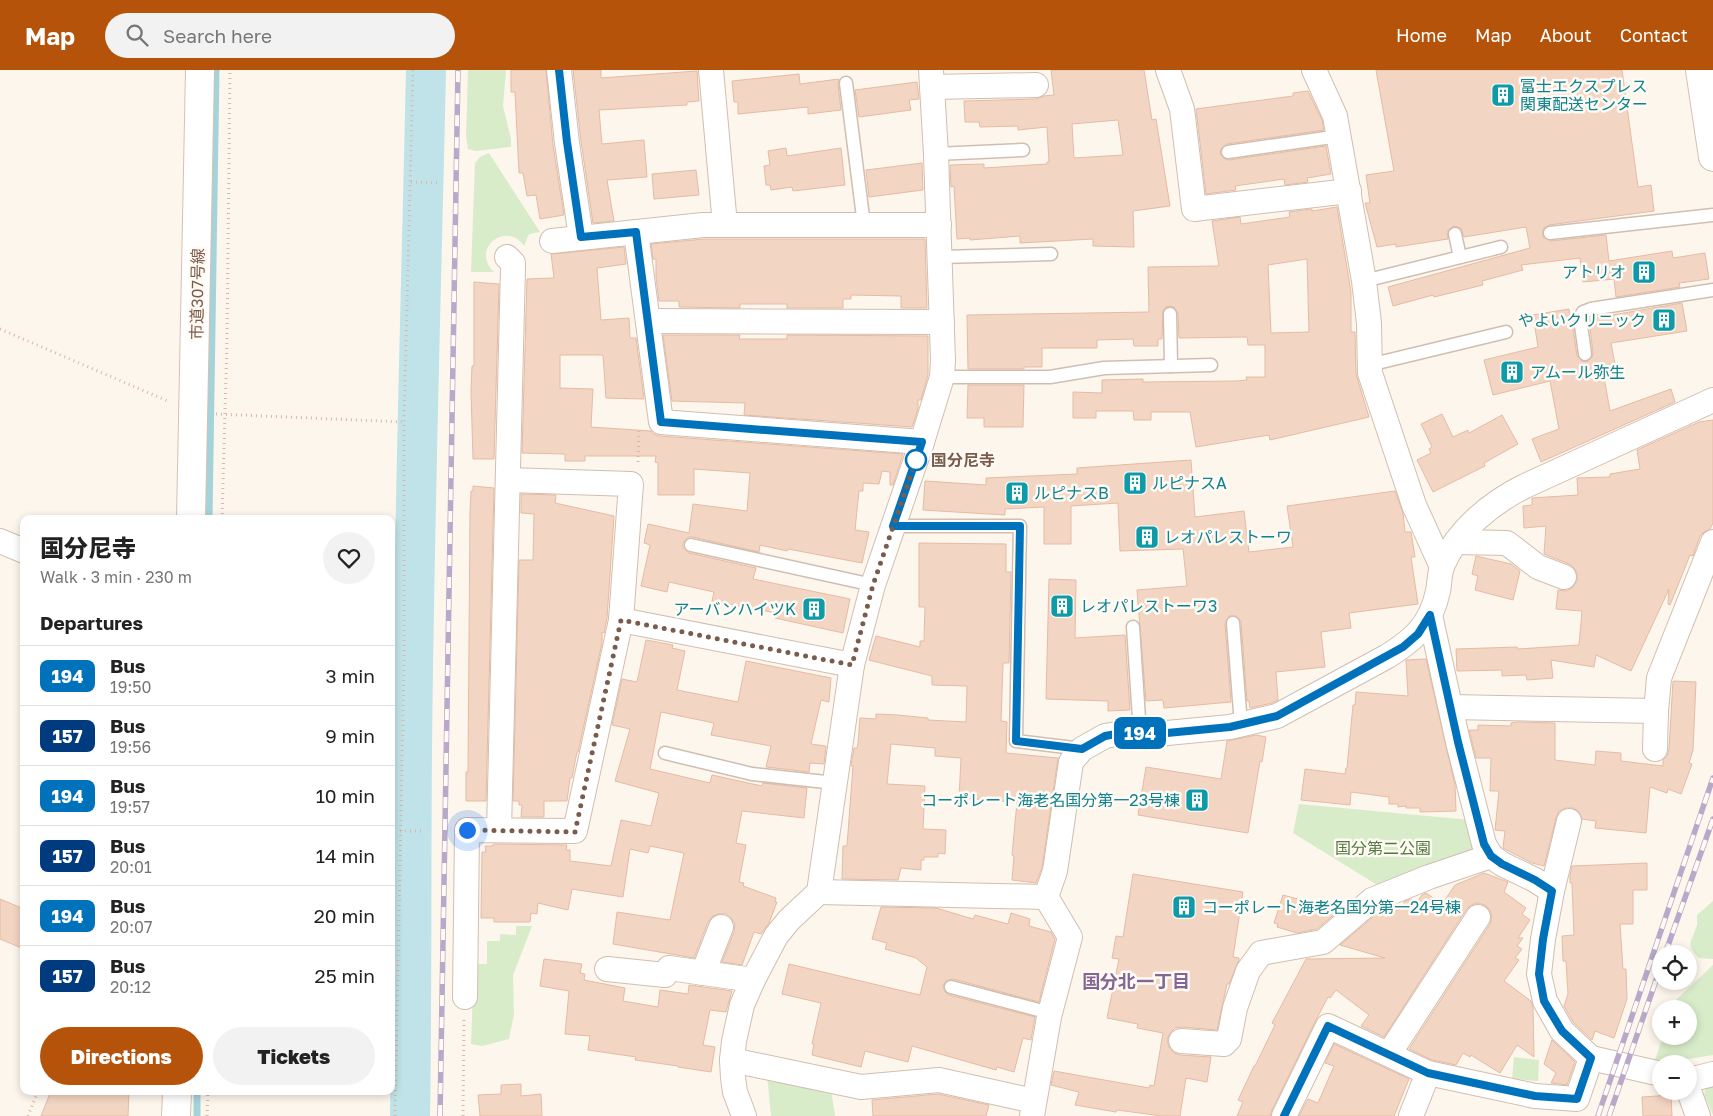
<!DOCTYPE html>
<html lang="en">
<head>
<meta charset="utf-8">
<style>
	:root { --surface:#fff; --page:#f2f2f2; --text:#222; --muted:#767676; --line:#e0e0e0; --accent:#b45309 }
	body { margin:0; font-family:"Golos Text","Noto Sans JP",sans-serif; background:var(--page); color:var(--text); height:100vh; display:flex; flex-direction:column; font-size:19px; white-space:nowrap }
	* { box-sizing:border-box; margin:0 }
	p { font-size:16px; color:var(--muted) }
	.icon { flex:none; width:28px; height:28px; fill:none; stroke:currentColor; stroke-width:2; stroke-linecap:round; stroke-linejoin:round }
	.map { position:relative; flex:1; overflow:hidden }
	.details { position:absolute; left:20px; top:445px; width:375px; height:580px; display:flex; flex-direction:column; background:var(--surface); border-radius:10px; box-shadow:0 2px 8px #0003 }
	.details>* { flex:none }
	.badge { padding:0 10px; border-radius:8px; font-size:18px; line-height:32px }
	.buttons { position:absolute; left:1652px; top:875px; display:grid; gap:10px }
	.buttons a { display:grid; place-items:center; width:45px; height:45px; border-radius:50%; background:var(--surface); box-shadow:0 2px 8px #0003; font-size:25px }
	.you { position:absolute; width:25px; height:25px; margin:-12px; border:4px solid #fff; border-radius:50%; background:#1a73e8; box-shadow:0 0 0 8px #1a73e833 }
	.map>.badge { position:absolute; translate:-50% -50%; box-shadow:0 0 0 2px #fff }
	h2 { padding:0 20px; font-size:19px; line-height:45px }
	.round { display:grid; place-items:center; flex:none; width:52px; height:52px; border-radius:26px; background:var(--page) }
	.overview { display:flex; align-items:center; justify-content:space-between; height:85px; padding:0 20px }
	h1 { font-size:24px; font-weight:800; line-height:38px }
	.cta { display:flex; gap:10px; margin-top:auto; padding:10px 20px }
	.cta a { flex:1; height:58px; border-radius:30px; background:var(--accent); color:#fff; font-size:20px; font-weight:800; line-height:58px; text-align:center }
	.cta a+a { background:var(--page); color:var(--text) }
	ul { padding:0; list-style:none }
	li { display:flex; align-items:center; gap:15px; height:60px; padding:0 20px; border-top:1px solid var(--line) }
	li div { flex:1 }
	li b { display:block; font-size:19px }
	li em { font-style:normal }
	li .badge { min-width:55px; font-weight:700; text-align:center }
	header { display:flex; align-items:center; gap:30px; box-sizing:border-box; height:70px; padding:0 25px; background:var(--accent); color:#fff }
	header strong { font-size:24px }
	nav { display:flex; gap:28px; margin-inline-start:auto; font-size:18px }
	.search { width:350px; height:45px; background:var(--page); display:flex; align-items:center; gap:12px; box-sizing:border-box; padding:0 18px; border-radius:28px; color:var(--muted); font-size:19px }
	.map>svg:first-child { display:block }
	.green { fill:#d8ecc9 }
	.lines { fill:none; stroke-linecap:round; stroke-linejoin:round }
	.stream { stroke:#a5d3da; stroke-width:7 }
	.river { stroke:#bfe3e8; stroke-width:40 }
	.building { fill:#f3d5c3; stroke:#e6bba3; fill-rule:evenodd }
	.lane-casing { stroke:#d1beb0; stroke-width:15 }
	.street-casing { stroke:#d1beb0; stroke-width:26 }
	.secondary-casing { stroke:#d6c0b0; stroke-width:30 }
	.path { stroke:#d9b8a5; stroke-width:3; stroke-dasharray:1 4; stroke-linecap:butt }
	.lane { stroke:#fff; stroke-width:12 }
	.street { stroke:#fff; stroke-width:24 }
	.secondary { stroke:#fff; stroke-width:28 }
	.rail-casing { stroke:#b9a8c9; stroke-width:5.5 }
	.rail { stroke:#fffaf3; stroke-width:4; stroke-dasharray:11; stroke-linecap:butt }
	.line-casing { stroke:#fff; stroke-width:11 }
	.line { stroke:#0072bc; stroke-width:8 }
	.walk { stroke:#7a5c4d; stroke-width:5; stroke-dasharray:0 9 }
	.stop-dot { fill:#fff; stroke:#0072bc; stroke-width:2.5 }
	.labels { text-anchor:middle; stroke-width:5; stroke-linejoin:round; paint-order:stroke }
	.culture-label { font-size:16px; fill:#0d838f; stroke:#fffaf3; text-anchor:start }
	.street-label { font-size:16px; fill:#7a5c4d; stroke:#fffaf3 }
	.stop-label { font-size:16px; font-weight:bold; fill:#7a5c4d; stroke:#fffaf3; text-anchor:start }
	.park-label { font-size:16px; fill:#537a41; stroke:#fffaf3 }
	.neighbourhood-label { font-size:18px; font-weight:bold; fill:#846695; stroke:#fffaf3 }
</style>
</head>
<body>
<header>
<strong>Map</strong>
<div class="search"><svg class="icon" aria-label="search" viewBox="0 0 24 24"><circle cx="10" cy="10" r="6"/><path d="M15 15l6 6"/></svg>Search here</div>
<nav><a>Home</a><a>Map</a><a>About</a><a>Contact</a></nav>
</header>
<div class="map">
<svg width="1713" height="1046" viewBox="0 0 1713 1046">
	<rect width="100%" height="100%" fill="#fdf6ec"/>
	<g class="green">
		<polygon points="468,0 506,0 503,36 511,69 511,77 476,81 468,79 466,66"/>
		<path d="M489,83L540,162L529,164L524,176C506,150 470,179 494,202H471L475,93L480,87Z"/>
		<polygon points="1299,734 1471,750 1476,782 1379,816 1293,763"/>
		<path d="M1713,825V889L1699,888C1685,874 1691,873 1696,858C1698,854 1697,849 1697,845L1713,831Z"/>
		<polygon points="516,856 532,856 513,905 514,944 509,969 482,976 471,974 474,894 487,894 487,871 500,871 500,864 516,865"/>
		<polygon points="1713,895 1713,985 1670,992 1655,990 1663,966 1689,966 1689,939 1672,939 1676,930"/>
		<polygon points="1514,987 1539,990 1538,1011 1512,1009"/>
		<polygon points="767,1004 831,1020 835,1046 771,1046"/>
		<polygon points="1713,1013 1713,1045 1704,1024 1707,1015"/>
	</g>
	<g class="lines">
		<g class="stream">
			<polyline points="209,449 216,0"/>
			<polyline points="197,1046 197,1021"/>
		</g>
		<path class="river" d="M410,1046C412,925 411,804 412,683C414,455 421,228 426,0"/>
	</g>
	<g class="building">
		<polygon points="511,0 546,0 553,75 564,145 540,149 536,125 527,126 523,103 519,103 515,22 511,22"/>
		<polygon points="573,0 601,0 601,8 697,1 699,31 687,32 687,35 599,40 602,74 644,70 647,107 607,110 614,151 593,153 581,71"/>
		<path d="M1051,0H1144L1152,50L1156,49L1170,136L1133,141L1134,177L1093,176V169L1020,173V166L970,170V168L957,169L954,116L951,117L950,95L984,94V98L1047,94V92H1049L1047,57L1018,60V56L980,57L979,52H965L964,31L1036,29L1044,26L1054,25ZM1118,50L1123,85L1074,88L1072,54Z"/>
		<polygon points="1376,0 1622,0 1638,117 1651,115 1654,141 1549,155 1543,159 1543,167 1551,171 1606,165 1609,191 1672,181 1673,188 1705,183 1709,209 1679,213 1680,217 1616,227 1614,209 1583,212 1580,188 1521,195 1523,200 1482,211 1483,215 1434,227 1433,225 1393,236 1388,217 1530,178 1526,157 1464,167 1461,158 1454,156 1447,161 1448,169 1396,177 1396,174 1377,177 1365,133 1370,133 1366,105 1394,101"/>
		<polygon points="799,4 800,14 839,9 838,14 841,40 808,44 808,37 738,44 738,32 734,32 732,11"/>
		<polygon points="917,12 919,29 909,30 911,40 859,47 855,20"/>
		<polygon points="1308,21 1322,50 1324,60 1227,74 1221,79 1220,84 1225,89 1229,90 1326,76 1331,104 1307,108 1308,112 1285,115 1284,109 1235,116 1236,120 1206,124 1196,39 1293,26 1293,23"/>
		<polygon points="786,78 787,86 841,78 845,115 793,121 792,117 771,120 770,115 766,115 764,96 770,95 768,81"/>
		<polygon points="922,93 923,120 869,127 866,100"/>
		<polygon points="696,100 699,125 654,129 652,104"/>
		<path d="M1337,137L1351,222V262H1355L1356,304L1369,347L1270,370L1269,365L1196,377L1190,342H1151V350H1134L1133,341H1096V348H1073V322L1102,323V310L1143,309V312L1237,311L1247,310L1246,307H1265V275H1248L1247,267L1179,268L1178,243L1174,237L1170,236L1166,237L1163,241L1162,269H1158V276H1134L1133,269L1097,270V278H1042V297H1024V299H968L967,245L1149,242L1148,197L1219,196L1212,151L1240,147L1241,154L1290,147L1289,142L1312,139V141ZM1307,189L1309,262L1271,263L1268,195Z"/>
		<polygon points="704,169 925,169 927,238 901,238 901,226 851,225 851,229 843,229 843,238 787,238 787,234 740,234 740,238 679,237 679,231 659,231 656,207 656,189 653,189 651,174"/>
		<polygon points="624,177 626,194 597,198 601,250 629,248 630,268 636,268 644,329 606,328 603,285 560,285 560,318 593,319 591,357 651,361 653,364 660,366 903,384 893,415 890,415 890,402 882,401 879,414 863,413 863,421 859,421 855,460 869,462 862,493 788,479 787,481 760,475 759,482 693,467 688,467 683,473 683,478 689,483 756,498 753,509 850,529 843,563 775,548 776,543 712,531 714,522 669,512 667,522 641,516 650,475 644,473 648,454 689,463 693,434 747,441 750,403 694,399 694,425 658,425 658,393 655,392 656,386 585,386 585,391 565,391 565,384 522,383 527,209 554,208 551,184"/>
		<polygon points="474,212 499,214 494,389 473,389 471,321 472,296 474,296"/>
		<polygon points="1682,233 1687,261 1611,273 1615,294 1602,296 1610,341 1671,319 1675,332 1541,392 1532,369 1559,359 1550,311 1493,325 1484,290 1538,277 1533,245 1569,239 1571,251 1572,251 1577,286 1582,291 1587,292 1592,287 1593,283 1589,249"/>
		<polygon points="663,265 740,265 739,269 787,269 787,265 928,266 928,305 921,330 918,330 918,339 912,357 744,345 745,333 672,331"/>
		<polygon points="968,315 1024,315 1023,357 984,357 984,348 967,348"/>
		<polygon points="1442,344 1453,367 1468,360 1469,363 1502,345 1518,374 1484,393 1485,396 1433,422 1417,390 1431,383 1429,379 1432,377 1421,354"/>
		<polygon points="1713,350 1713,453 1710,459 1704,462 1700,466 1693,486 1690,485 1670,535 1668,534 1669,519 1631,601 1596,585 1594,597 1551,590 1553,608 1527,610 1526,605 1502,606 1502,600 1457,601 1456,579 1517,577 1518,579 1579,575 1582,541 1556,539 1558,520 1566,521 1572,518 1577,511 1577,504 1574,498 1569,494 1544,484 1546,456 1524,458 1523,436 1532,435 1532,428 1578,425 1577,408 1610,407 1610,404 1640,399 1637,380 1699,352"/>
		<polygon points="1191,390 1195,447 1244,441 1249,482 1293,477 1287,436 1395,421 1403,443 1405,462 1411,462 1415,487 1411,487 1418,534 1349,543 1351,558 1321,562 1325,597 1276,602 1278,630 1272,633 1250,638 1249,631 1247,631 1241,552 1236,546 1229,546 1225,554 1231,632 1164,638 1163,630 1146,631 1137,520 1187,516 1183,479 1120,481 1118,433 1071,436 1071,474 1044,474 1044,437 1005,439 1005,445 923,440 925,411 986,415 986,408 1077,404 1077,398"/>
		<polygon points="473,416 494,418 486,731 466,731 466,702 468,702 470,444 471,421 473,421"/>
		<polygon points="521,424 556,425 555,433 614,446 607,548 604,563 602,562 602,573 578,682 577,682 572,708 570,708 567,731 544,731 544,747 521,747 522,735 519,735 519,731 513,731 519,490 533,490 534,444 521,443"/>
		<polygon points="919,473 1006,474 1006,502 1011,502 1009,593 1003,593 1001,651 1007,652 1006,683 1058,688 1042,798 1036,813 1012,810 1014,786 1012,785 1017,732 959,728 961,688 935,686 935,678 891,674 887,714 925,716 923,759 946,760 945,784 938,783 938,787 924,787 924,790 921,790 921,800 901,798 898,810 842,809 843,776 847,776 853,696 851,696 854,678 857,678 858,674 860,648 876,649 876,644 897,645 928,648 928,650 966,652 967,616 932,615 932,606 869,590 876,566 920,577 920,571 924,571 925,537 919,537"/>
		<polygon points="1476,486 1511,494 1520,501 1513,530 1475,520 1478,506 1472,504"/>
		<polygon points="1049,509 1076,510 1075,568 1125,565 1130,640 1108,641 1108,631 1046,629"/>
		<polygon points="646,570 673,575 672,578 685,581 677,620 738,632 746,591 831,608 829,632 821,630 811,674 826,676 824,694 810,693 809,702 766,697 771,676 711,665 714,653 661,642 650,699 710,713 712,705 762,716 763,713 807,718 804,748 742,741 736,773 746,775 739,812 744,813 743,816 776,828 775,832 777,832 769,853 761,864 754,862 742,895 722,892 734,862 735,855 732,849 726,844 718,844 713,846 708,852 694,888 613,874 617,842 670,850 684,783 650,776 648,783 630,779 623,827 572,819 568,840 538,833 537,844 531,843 530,852 494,852 494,848 481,848 482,782 486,782 485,776 493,776 493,774 567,775 566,780 570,780 570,791 611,796 621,750 651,756 659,723 615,711 630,659 612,655 622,609 637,612"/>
		<polygon points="1426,589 1455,715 1456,741 1420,742 1420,738 1406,738 1406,736 1398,737 1398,734 1389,734 1389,727 1351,722 1350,735 1301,730 1305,699 1345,704 1346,698 1347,698 1353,635 1355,635 1356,622 1408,626 1406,590"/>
		<polygon points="1673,611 1696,612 1693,680 1689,693 1692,694 1681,724 1668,719 1667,723 1650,717 1646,763 1595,758 1596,751 1582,749 1578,741 1573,738 1566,738 1559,741 1556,748 1544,796 1532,793 1503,778 1505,761 1495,760 1499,721 1490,721 1491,688 1476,688 1469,660 1478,660 1478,655 1511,656 1511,653 1517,652 1555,653 1555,690 1595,695 1596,681 1621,683 1621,691 1663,696 1663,690 1667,686 1669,679"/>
		<polygon points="1256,665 1266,667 1262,692 1260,691 1248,763 1138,745 1146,697 1221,709 1227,671"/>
		<polygon points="1647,793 1647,820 1633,820 1633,854 1620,854 1623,899 1626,899 1627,929 1614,968 1595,961 1592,970 1573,952 1564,936 1568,924 1566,891 1563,891 1562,866 1574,865 1572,813 1570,813 1570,806 1572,796"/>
		<polygon points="1484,803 1508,812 1504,822 1526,838 1522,844 1530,850 1518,868 1523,868 1517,876 1522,879 1515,888 1519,890 1504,911 1531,931 1533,937 1534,987 1517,975 1500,1003 1471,985 1470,987 1463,983 1456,995 1432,990 1409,979 1490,854 1492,847 1490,840 1485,835 1478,833 1471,835 1466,840 1384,967 1361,956 1369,945 1336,920 1330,928 1328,927 1316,950 1272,1040 1270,1046 1237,1046 1243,1032 1238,1030 1254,996 1255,996 1275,955 1272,953 1306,889 1385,888 1340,875 1379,842 1394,836 1398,841 1405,831 1412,829 1417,832 1422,825 1426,823 1442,834 1455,815"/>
		<polygon points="1133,804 1243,822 1233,887 1239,888 1239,890 1229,914 1227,914 1217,960 1182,957 1175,958 1170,963 1167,970 1169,977 1174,983 1180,985 1211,987 1207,1012 1186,1008 1180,1046 1162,1046 1117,1040 1116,1042 1075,1035 1079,1022 1051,1015 1054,1001 1149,1018 1150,1015 1154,1016 1163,963 1137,958 1138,954 1107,948 1119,889 1112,888 1116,866 1123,867"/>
		<polygon points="1283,825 1312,833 1312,835 1336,843 1317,859 1297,863 1277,857 1278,854 1274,853"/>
		<polygon points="0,829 24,839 24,879 0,869"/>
		<polygon points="881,837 936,838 973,849 975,845 1008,854 1011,843 1030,849 1029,856 1051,862 1055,869 1039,932 953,909 946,911 943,915 945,922 949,925 1035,947 1031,970 1023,968 1014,1002 997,997 996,1000 912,976 908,992 865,981 861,997 812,985 814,974 812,974 821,933 782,924 789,894 920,925 927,897 916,888 885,879 887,873 872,869"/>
		<polygon points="544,889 582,894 580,903 585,904 584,910 625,918 623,931 658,937 660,920 688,924 689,915 732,921 726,942 710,940 703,975 715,977 711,1002 678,997 678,996 635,990 636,987 588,980 590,966 565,964 569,921 540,916"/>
		<polygon points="1552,970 1575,992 1567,1015 1551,1013 1556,1003 1544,994"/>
		<polygon points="1334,974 1409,1009 1394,1046 1299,1046 1308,1029 1318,1033 1334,996 1325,993"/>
		<polygon points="521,1014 521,1026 541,1024 542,1046 480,1046 478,1025 501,1024 501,1015"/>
		<polygon points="51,1021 129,1021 128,1046 41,1046"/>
		<polygon points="938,1024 989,1035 986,1046 873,1046 872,1030"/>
		<polygon points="1671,1025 1672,1046 1643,1046 1642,1027"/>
	</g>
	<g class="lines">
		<g class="lane-casing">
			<g id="lane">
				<polyline points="846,13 864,155"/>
				<polyline points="1228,82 1339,66"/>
				<polyline points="936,84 1023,80"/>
				<polyline points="1550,163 1713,145"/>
				<polyline points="1455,164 1460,187"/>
				<polyline points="940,187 1051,184"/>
				<polyline points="1364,211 1501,177"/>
				<polyline points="1170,244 1171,296"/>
				<polyline points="1585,284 1580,248 1583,242 1591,239 1713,220"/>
				<polyline points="1369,295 1506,262"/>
				<polyline points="942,307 1050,307 1104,298 1211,295"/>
				<polyline points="893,456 1020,456 1016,671 1082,679"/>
				<polyline points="691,475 873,515"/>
				<polyline points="1233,553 1241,655"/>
				<polyline points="1133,557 1140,664"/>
				<polyline points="665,683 752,704 835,713"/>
				<polyline points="951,917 1050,943"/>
			</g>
		</g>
		<g class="street-casing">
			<g id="street">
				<polyline points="559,0 567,73 581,167"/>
				<polyline points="711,0 725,155"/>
				<polyline points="1168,0 1182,39 1194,139 1349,121"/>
				<polyline points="1314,0 1335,46 1364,211 1369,253 1370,303 1414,435 1442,497"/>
				<polyline points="932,17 1036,15"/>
				<polyline points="636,162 661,352 922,372"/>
				<polyline points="552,171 703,155 939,155"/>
				<polyline points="648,251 942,252"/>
				<polyline points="0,471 24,481"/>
				<polyline points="1456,472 1507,473 1538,497 1564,507"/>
				<polyline points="1430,545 1458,672 1484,774 1491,786 1502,794 1535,810 1552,821 1543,869 1539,904 1545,931 1562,961 1591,988 1661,1004"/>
				<polyline points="621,550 852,595"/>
				<polyline points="1451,637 1656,641 1659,608 1713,472"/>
				<polyline points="1655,679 1656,641"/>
				<polyline points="499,760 513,198 513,193 507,187"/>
				<polyline points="1552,821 1569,751"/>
				<path d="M819,822L1046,827L1055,801L1071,692L1082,679L1105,666L1122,663H1167L1230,657L1277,646L1386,587C1414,570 1431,555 1438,521C1440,512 1439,502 1443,494C1458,460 1491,433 1525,416L1713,330"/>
				<polyline points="607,899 665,905 669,898 753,910"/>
				<polyline points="703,903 721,857"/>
				<polyline points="465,927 467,760 575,761 621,550 631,414 508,410"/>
				<polyline points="1181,971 1224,974 1229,969 1235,938 1248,901 1261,883 1323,872 1372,830 1429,807 1491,786"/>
				<polyline points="1389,984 1478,847"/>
				<polyline points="732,990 861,1017 939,1010 1034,1031"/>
				<polyline points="1689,1010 1713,1004"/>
				<polyline points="1689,1021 1698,1046"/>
				<polyline points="744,1046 735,1022 733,1008 732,990 734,971 742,935 753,910 776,866 789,850 819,822 852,595 873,515 922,372 942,307 943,290 936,84 931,0"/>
				<polyline points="1032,1046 1049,947 1070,867 1046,827"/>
				<polyline points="1284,1046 1328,956 1428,1003 1535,1026 1577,1029 1591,988"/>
				<polyline points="1411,1046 1428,1003"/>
			</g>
		</g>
		<g class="secondary-casing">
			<g id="secondary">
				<polyline points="1700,0 1713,87"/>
				<polyline points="191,449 200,0"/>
				<polyline points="176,1046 177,1021"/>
			</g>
		</g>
		<g class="path">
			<polyline points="411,112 441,113"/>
			<polyline points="0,259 170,332"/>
			<polyline points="216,344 404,352"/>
			<polyline points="638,392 639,361"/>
			<polyline points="222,449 227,271 230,0"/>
			<polyline points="400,761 423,761"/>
			<polyline points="28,1046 38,1021"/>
			<polyline points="207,1046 208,1021"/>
			<polyline points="395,1046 404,598 404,352 413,0"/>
			<polyline points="463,1046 464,949"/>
		</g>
		<use href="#lane" class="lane"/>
		<use href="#street" class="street"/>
		<use href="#secondary" class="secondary"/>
		<g class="rail-casing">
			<g id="rail">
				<polyline points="1665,884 1713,749"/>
				<polyline points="440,1046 458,0"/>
				<polyline points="1598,1046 1713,708"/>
				<polyline points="1609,1046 1661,896"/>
			</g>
		</g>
		<use href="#rail" class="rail"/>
	</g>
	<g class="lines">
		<g class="line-casing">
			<polyline id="line" points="559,0 567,72 581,167 636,162 661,352 922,372 893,456 1020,456 1016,671 1082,679 1105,666 1122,663 1167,663 1230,657 1277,646 1403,577 1418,564 1430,545 1458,672 1484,774 1491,786 1502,794 1535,810 1552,821 1543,869 1539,904 1544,931 1562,961 1591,988 1577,1029 1535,1026 1428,1003 1328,956 1284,1046"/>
		</g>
		<use href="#line" class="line"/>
		<polyline class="walk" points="467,760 575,762 621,550 852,595 873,515 916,390"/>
	</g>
	<defs>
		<g id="building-square" transform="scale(1.25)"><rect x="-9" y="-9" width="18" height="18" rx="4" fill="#0f9aa8" stroke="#fffaf3"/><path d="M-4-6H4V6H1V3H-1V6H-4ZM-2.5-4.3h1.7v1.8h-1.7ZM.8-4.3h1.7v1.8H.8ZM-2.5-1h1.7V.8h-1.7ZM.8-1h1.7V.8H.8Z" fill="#fff"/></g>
	</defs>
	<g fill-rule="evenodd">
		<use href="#building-square" x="1503" y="25"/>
		<use href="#building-square" x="1644" y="202"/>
		<use href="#building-square" x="1664" y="250"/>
		<use href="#building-square" x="1512" y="302"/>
		<use href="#building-square" x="1135" y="413"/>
		<use href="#building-square" x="1017" y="423"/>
		<use href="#building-square" x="1147" y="467"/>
		<use href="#building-square" x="1062" y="536"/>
		<use href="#building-square" x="814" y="539"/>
		<use href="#building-square" x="1197" y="730"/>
		<use href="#building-square" x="1184" y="837"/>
	</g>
	<circle class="stop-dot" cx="916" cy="390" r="10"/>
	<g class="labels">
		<g class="culture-label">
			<text x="1520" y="22">富士エクスプレス<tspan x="1520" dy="18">関東配送センター</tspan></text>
			<text x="1626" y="208" text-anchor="end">アトリオ</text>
			<text x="1646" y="256" text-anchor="end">やよいクリニック</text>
			<text x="1530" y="308">アムール弥生</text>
			<text x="1152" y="419">ルピナスA</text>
			<text x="1034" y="429">ルピナスB</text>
			<text x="1164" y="473">レオパレストーワ</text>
			<text x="1080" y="542">レオパレストーワ3</text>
			<text x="796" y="545" text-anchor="end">アーバンハイツK</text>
			<text x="1180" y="736" text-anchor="end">コーポレート海老名国分第一23号棟</text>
			<text x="1202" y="843">コーポレート海老名国分第一24号棟</text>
		</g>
		<g class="street-label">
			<text transform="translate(197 224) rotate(-89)" y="6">市道307号線</text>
		</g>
		<g class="stop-label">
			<text x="931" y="396">国分尼寺</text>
		</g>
		<g class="park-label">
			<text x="1383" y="784">国分第二公園</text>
		</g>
		<g class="neighbourhood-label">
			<text x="1136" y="918">国分北一丁目</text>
		</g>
	</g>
</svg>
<div class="buttons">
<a><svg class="icon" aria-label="locate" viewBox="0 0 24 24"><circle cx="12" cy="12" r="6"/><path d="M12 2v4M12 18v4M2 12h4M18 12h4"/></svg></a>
<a>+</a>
<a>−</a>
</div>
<div class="you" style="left:467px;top:760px"></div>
<b class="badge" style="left:1140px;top:663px;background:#0072bc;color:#fff">194</b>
<section class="details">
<div class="overview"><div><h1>国分尼寺</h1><p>Walk · 3 min · 230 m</p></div><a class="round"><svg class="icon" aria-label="heart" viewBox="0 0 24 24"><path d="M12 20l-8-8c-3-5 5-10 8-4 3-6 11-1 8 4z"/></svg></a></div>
<h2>Departures</h2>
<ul>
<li><span class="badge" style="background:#0072bc;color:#fff">194</span><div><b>Bus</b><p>19:50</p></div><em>3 min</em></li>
<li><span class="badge" style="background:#003b80;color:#fff">157</span><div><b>Bus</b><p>19:56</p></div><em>9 min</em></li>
<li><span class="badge" style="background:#0072bc;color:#fff">194</span><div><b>Bus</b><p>19:57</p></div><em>10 min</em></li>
<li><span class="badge" style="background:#003b80;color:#fff">157</span><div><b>Bus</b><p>20:01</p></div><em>14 min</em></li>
<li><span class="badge" style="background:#0072bc;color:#fff">194</span><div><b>Bus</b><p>20:07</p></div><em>20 min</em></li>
<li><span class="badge" style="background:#003b80;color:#fff">157</span><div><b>Bus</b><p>20:12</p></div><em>25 min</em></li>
</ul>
<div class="cta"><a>Directions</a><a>Tickets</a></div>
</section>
</div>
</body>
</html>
